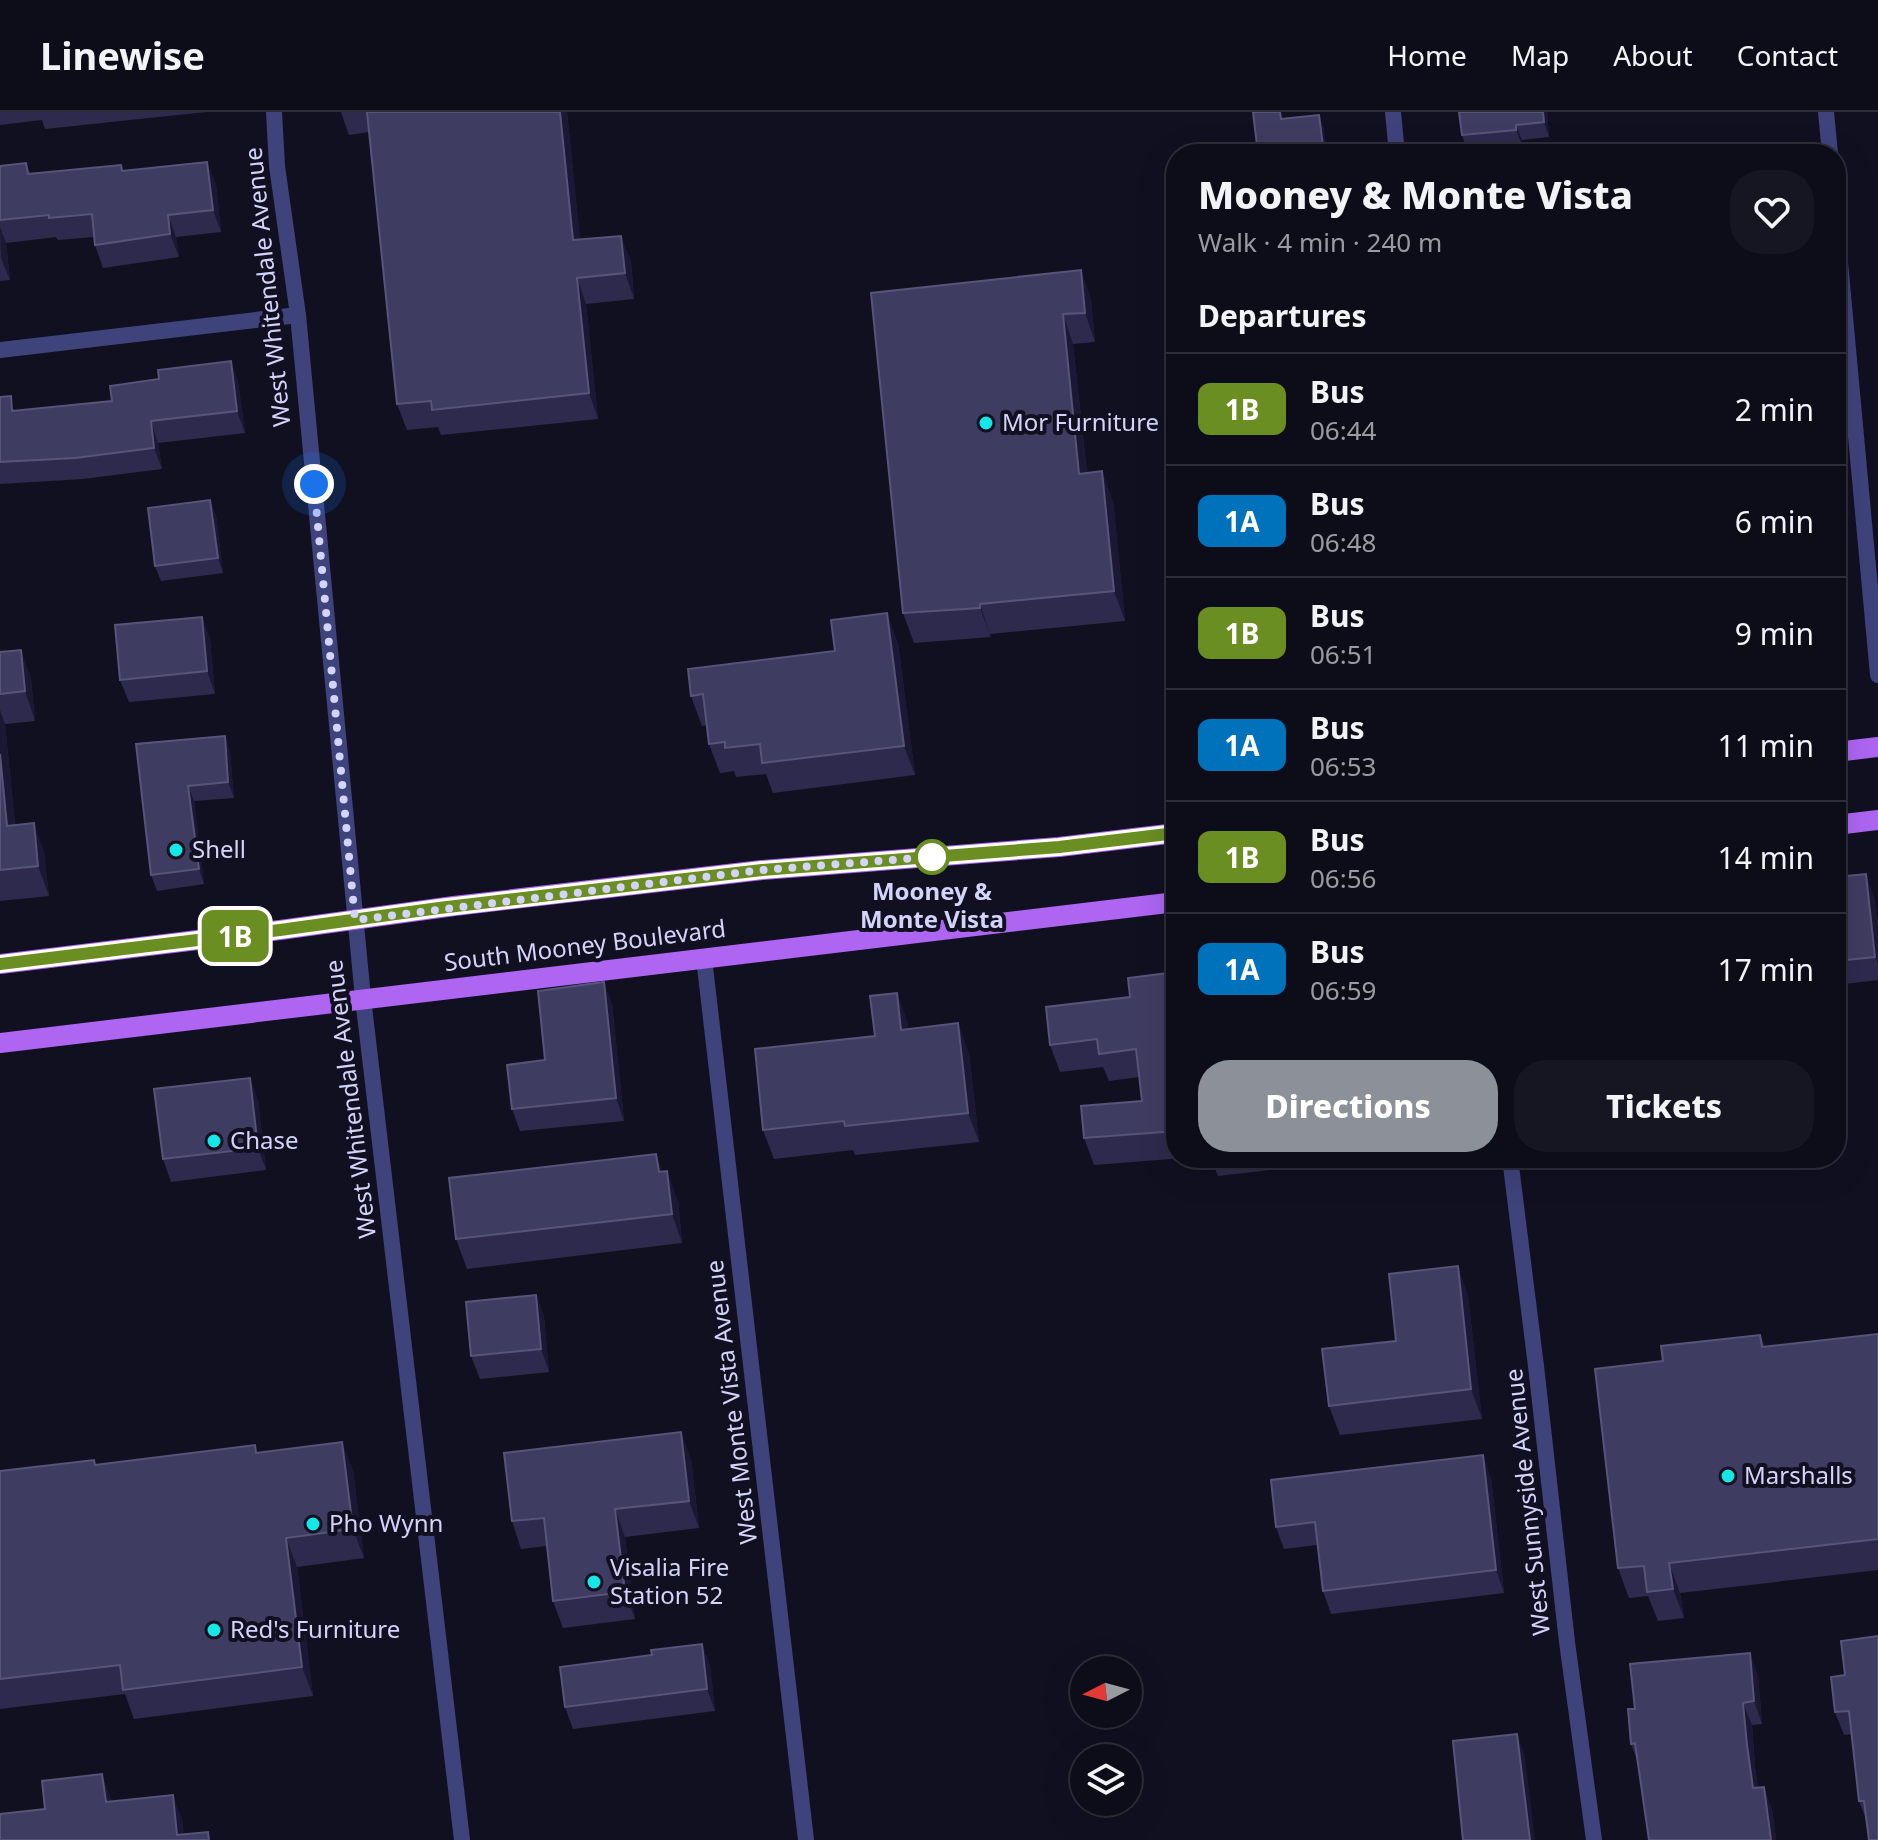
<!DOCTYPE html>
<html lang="en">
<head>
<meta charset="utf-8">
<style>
	:root { --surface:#0d0c19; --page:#161522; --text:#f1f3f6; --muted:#9a9ba2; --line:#2d2c38; --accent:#8c9099 }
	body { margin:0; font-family:"Noto Sans",sans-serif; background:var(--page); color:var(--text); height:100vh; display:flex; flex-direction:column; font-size:30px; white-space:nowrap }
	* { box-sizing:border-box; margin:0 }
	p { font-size:26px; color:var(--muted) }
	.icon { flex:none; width:44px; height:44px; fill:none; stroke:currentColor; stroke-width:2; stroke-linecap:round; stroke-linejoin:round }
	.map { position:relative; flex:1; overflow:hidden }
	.drawer { position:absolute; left:1166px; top:32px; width:680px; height:1024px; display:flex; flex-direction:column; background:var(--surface); border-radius:32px; box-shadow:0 8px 32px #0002,0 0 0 2px var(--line) }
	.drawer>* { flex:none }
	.badge { padding:0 16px; border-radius:12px; font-size:28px; line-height:52px }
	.needle { width:52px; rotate:264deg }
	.buttons { position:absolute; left:1070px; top:1544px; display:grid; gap:16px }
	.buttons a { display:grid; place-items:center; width:72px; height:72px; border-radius:50%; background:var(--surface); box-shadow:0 8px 32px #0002,0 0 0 2px var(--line); font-size:40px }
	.you { position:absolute; width:40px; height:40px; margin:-20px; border:6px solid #fff; border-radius:50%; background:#1a73e8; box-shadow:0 0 0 12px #1a73e833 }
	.map>.badge { position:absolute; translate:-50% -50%; box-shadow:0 0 0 4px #fff }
	h2 { padding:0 32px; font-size:30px; line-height:72px }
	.round { display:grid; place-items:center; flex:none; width:84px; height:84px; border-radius:32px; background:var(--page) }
	.summary { display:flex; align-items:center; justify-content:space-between; height:136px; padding:0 32px }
	h1 { font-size:38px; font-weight:800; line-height:60px }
	.action { display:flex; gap:16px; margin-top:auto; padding:16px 32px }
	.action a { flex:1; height:92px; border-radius:32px; background:var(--accent); color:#fff; font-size:32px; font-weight:800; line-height:92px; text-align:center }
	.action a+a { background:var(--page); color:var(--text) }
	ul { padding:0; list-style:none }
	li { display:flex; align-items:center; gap:24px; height:112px; padding:0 32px; border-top:2px solid var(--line) }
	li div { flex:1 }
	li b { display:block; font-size:30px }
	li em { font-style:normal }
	li .badge { min-width:88px; font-weight:700; text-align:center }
	header { display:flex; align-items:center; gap:48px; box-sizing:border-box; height:112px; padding:0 40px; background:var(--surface); border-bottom:2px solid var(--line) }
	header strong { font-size:38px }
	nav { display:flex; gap:44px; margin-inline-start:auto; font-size:28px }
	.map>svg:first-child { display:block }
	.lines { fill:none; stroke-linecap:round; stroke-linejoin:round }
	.minor { stroke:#3f437c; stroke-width:16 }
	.tertiary { stroke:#3f437c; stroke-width:16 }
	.primary { stroke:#ad65f2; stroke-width:20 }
	.wall { fill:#2e2a4e }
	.shaded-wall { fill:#1b1834 }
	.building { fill:#3f3c61; stroke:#575479; stroke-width:2 }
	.line-casing { stroke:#fff; stroke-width:18 }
	.line { stroke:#6b8e23; stroke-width:12 }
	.walk { stroke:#d4d4fb; stroke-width:8; stroke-dasharray:0 14.4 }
	.poi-dot { fill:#14e7e5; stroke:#111021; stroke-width:3 }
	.stop-dot { fill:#fff; stroke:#6b8e23; stroke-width:4 }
	.labels { text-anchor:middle; stroke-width:8; stroke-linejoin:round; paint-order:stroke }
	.street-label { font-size:24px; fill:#d4d4fb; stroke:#111021 }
	.poi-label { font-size:24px; fill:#d4d4fb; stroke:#111021; text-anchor:start }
	.stop-label { font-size:24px; font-weight:bold; fill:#d4d4fb; stroke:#111021 }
</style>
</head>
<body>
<header>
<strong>Linewise</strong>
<nav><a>Home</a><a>Map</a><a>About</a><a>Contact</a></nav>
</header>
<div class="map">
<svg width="1878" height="1728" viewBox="0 0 1878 1728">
	<rect width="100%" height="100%" fill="#111021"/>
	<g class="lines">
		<g class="minor">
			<polyline points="1393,0 1397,42"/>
			<polyline points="1826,0 1830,42"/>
			<polyline points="1836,107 1878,563"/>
			<polyline points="0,238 298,203"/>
			<polyline points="704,846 806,1728"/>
			<polyline points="1510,1046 1536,1254 1567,1530 1594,1728"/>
		</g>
		<polyline class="tertiary" points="274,0 277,54 298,203 363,886 462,1728"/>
		<g class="primary">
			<polyline points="1836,640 1878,635"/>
			<polyline points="1836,713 1878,708"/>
			<polyline points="0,852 280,818 454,794 762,758 1059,735 1176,721"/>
			<polyline points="0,931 1176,790"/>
		</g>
	</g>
	<g class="wall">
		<polygon points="0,0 206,0 45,17 42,8 0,13"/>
		<polygon points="341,0 567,0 580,128 631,149 634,187 586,192 598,307 441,323 438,315 407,318 397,292 369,20 349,23"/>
		<polygon points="1459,0 1547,0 1549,25 1522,28 1522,33 1467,39 1462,23"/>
		<polygon points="26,51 30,61 123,59 216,72 221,120 176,125 179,145 103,156 95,133 94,125 58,128 56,125 6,131 10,168 0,169 0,54"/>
		<polygon points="1081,158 1091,188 1095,230 1073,232 1087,361 1113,389 1125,509 990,522 991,525 914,531 903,501"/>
		<polygon points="231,249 238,270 245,321 158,331 162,357 83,367 0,372 0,285 16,299 112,289 159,267"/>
		<polygon points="210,388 216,404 223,461 161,469 155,454"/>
		<polygon points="202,505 210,527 215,582 129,590 120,568"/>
		<polygon points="898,531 915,663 773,681 766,662 736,665 734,659 720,661 709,632 707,613 702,614 691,584"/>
		<polygon points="21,538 31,568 35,609 5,612 15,713 34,711 44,741 49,784 0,789 0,540"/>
		<polygon points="225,624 230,640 234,686 194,689 204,772 157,779 151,763 136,632"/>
		<polygon points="1836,765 1874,784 1878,818 1878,868 1836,873"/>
		<polygon points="1176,860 1176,1046 1183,1046 1094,1053 1084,1026 1142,989 1139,965 1109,969 1103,955 1060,960 1050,933"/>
		<polygon points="612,892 624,1009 520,1019 512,997 545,948"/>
		<polygon points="908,911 908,917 969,941 979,1030 855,1043 853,1038 774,1047 763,1018 875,924"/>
		<polygon points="258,988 266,1058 171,1070 163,1047"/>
		<polygon points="1211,1046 1329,1046 1330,1051 1218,1064"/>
		<polygon points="663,1060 678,1089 682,1131 467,1157 456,1127"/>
		<polygon points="536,1183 544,1205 549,1260 480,1267 471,1244"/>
		<polygon points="1468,1184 1482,1307 1340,1323 1329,1294 1396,1229"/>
		<polygon points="1878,1222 1878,1458 1680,1481 1684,1506 1658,1509 1648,1484 1629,1486 1618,1456 1663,1249 1760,1223 1765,1235"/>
		<polygon points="258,1341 353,1359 364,1446 297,1455 313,1584 134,1607 125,1582 0,1597 0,1359"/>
		<polygon points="691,1347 699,1416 625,1425 635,1507 563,1516 553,1489 547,1434 521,1437 512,1409"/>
		<polygon points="1491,1366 1504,1481 1331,1502 1323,1479 1317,1433 1284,1437 1276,1415"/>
		<polygon points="702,1532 710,1554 715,1599 573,1617 565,1595 652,1543"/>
		<polygon points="1758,1563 1762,1612 1752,1613 1755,1655 1758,1676 1772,1697 1776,1728 1649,1728 1637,1648 1631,1632 1635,1597"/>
		<polygon points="1845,1563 1867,1710 1859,1689 1852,1622 1844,1623 1835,1600"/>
	</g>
	<g class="shaded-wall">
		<polygon points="560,0 567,0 583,154 573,128"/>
		<polygon points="1543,0 1547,0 1549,25 1544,10"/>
		<polygon points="1319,3 1324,16 1327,42 1324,42"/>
		<polygon points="1516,13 1522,28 1522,33 1516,18"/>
		<polygon points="207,50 216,72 221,120 213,98"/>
		<polygon points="168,103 176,125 179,145 170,122"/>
		<polygon points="0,115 6,131 10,168 1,146"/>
		<polygon points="621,124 631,149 634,187 625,161"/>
		<polygon points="1081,158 1091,188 1095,230 1085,201"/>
		<polygon points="577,166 586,192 598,307 589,281"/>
		<polygon points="1063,202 1073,232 1090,391 1079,362"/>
		<polygon points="231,249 238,270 245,321 237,299"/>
		<polygon points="151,309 158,331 162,357 154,336"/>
		<polygon points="1102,359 1113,389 1125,509 1114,479"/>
		<polygon points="210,388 216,404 223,461 218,446"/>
		<polygon points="980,492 991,525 980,496"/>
		<polygon points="887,501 898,531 915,663 904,634"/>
		<polygon points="202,505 210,527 215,582 207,559"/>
		<polygon points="21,538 31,568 35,609 25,579"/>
		<polygon points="0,598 5,612 18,744 7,714 0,642"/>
		<polygon points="225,624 230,640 234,686 228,670"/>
		<polygon points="188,674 194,689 204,772 199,757"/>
		<polygon points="34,711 44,741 49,784 38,754"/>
		<polygon points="1866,762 1874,784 1878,818 1878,852 1875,845"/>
		<polygon points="604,870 612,892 624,1009 616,986"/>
		<polygon points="897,881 908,911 912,947 901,918"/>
		<polygon points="958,911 969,941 979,1030 968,1001"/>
		<polygon points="250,966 258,988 266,1058 258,1036"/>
		<polygon points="656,1042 667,1071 659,1060"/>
		<polygon points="667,1059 678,1089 682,1131 672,1102"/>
		<polygon points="1458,1154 1468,1184 1482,1307 1471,1277"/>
		<polygon points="536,1183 544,1205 549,1260 541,1237"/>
		<polygon points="681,1320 691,1347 699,1416 689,1389"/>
		<polygon points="342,1330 353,1359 364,1446 353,1417"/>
		<polygon points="1483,1343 1491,1366 1504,1481 1496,1458"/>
		<polygon points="615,1397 625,1425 635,1507 625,1480"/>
		<polygon points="286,1426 297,1455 313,1584 302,1555"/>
		<polygon points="1669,1451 1680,1481 1684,1506 1673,1477"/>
		<polygon points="702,1532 710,1554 715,1599 707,1577"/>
		<polygon points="1750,1541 1758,1563 1762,1612 1754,1589"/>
		<polygon points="1743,1591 1752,1613 1755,1655 1761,1699 1753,1676 1747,1633"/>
		<polygon points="1517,1622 1525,1644 1535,1728 1530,1728"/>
		<polygon points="102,1662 112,1689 116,1717 106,1690"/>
		<polygon points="1764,1675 1772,1697 1776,1728 1771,1728"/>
		<polygon points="173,1683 183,1710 184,1728 177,1723"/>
	</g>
	<g class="building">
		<polygon points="367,0 560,0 573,128 621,124 625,161 577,166 589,281 432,298 431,289 397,292"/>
		<polygon points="1253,0 1280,0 1281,7 1319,3 1324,42 1258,42"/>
		<polygon points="1459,0 1543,0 1544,10 1516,13 1516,18 1462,23"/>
		<polygon points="207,50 213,98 168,103 170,122 95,133 92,102 49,106 49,103 0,108 0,54 26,51 28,62 121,53 122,59"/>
		<polygon points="1081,158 1085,201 1063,202 1079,362 1102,359 1114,479 980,492 980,496 903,501 871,181"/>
		<polygon points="231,249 237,299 151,309 154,336 75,346 0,350 0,285 11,284 12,299 112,289 110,274 159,267 158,258"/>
		<polygon points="210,388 218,446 155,454 148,396"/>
		<polygon points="887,501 904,634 762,651 760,632 725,636 725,630 709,632 703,582 691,584 688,557 835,539 831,508"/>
		<polygon points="202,505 207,559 120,568 115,513"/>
		<polygon points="21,538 25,579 0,582 0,540"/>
		<polygon points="225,624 228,670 188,674 199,757 151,763 136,632"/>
		<polygon points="0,642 7,714 34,711 38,754 0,758"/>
		<polygon points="1866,762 1875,845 1836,849 1836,765"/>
		<polygon points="1176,860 1176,1019 1084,1026 1081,994 1142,989 1136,937 1099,942 1097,927 1050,933 1046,895 1130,885 1128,866"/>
		<polygon points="604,870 616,986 512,997 507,953 545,948 538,879"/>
		<polygon points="897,881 901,918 958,911 968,1001 845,1014 844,1009 763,1018 755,937 875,924 870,884"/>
		<polygon points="250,966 258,1036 163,1047 154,977"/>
		<polygon points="656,1042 659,1060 667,1059 672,1102 456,1127 449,1066"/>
		<polygon points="1458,1154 1471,1277 1329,1294 1322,1237 1396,1229 1389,1162"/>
		<polygon points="536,1183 541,1237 471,1244 466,1190"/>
		<polygon points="1878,1222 1878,1427 1669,1451 1673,1477 1647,1480 1644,1454 1618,1456 1595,1257 1663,1249 1661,1234 1760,1223 1762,1235"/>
		<polygon points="681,1320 689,1389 615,1397 625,1480 553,1489 544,1406 512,1409 504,1341"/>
		<polygon points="342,1330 353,1417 286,1426 302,1555 123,1578 120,1553 0,1567 0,1359 94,1348 95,1353 255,1333 256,1341"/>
		<polygon points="1483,1343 1496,1458 1323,1479 1315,1410 1276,1415 1271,1368"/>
		<polygon points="1878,1524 1878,1728 1869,1728 1864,1689 1859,1689 1849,1599 1835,1600 1831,1565 1845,1563 1841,1529"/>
		<polygon points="702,1532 707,1577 565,1595 560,1555 652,1543 651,1538"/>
		<polygon points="1750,1541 1754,1589 1743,1591 1747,1633 1753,1676 1764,1675 1771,1728 1649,1728 1635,1631 1631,1632 1628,1597 1635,1597 1630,1552"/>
		<polygon points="1517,1622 1530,1728 1463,1728 1453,1629"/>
		<polygon points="102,1662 106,1690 173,1683 177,1723 208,1720 209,1728 0,1728 0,1702 45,1697 42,1669"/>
	</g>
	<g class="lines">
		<g class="line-casing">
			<polyline id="line" points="0,852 280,818 439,796 762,758 1059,735 1176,721"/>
		</g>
		<use href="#line" class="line"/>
		<polyline class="walk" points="314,372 355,808 762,758 944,744 932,745"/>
	</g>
	<g class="poi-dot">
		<circle cx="986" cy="311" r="8"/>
		<circle cx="176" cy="738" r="8"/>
		<circle cx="214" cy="1029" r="8"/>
		<circle cx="1728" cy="1364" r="8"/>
		<circle cx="313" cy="1412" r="8"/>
		<circle cx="594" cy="1470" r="8"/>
		<circle cx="214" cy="1518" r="8"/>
	</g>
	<circle class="stop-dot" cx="932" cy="745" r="16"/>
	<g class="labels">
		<g class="street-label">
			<text transform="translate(268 175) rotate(-96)" y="8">West Whitendale Avenue</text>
			<text transform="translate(585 834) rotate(-7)" y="8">South Mooney Boulevard</text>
			<text transform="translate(351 987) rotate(-97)" y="8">West Whitendale Avenue</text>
			<text transform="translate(732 1290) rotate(-97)" y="8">West Monte Vista Avenue</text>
			<text transform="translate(1528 1390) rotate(-96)" y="8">West Sunnyside Avenue</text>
		</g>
		<g class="poi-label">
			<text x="1002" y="319">Mor Furniture</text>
			<text x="192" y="746">Shell</text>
			<text x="230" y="1037">Chase</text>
			<text x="1744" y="1372">Marshalls</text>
			<text x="329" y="1420">Pho Wynn</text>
			<text x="610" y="1464">Visalia Fire<tspan x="610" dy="28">Station 52</tspan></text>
			<text x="230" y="1526">Red's Furniture</text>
		</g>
		<g class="stop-label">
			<text x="932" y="788">Mooney &amp;<tspan x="932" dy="28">Monte Vista</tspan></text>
		</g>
	</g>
</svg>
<div class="buttons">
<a><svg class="needle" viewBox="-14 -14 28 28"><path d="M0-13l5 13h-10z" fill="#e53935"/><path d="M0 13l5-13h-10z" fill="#9a9ba2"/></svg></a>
<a><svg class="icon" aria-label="layers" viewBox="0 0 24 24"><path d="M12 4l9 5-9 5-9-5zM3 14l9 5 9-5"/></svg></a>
</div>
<div class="you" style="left:314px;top:372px"></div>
<b class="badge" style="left:235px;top:824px;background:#6b8e23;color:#fff">1B</b>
<section class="drawer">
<div class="summary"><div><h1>Mooney &amp; Monte Vista</h1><p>Walk · 4 min · 240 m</p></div><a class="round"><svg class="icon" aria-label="heart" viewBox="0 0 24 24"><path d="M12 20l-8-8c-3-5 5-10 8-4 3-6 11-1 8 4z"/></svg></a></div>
<h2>Departures</h2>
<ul>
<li><span class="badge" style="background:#6b8e23;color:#fff">1B</span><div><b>Bus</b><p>06:44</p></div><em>2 min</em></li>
<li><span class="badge" style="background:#0072bc;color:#fff">1A</span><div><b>Bus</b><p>06:48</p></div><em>6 min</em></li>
<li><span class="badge" style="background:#6b8e23;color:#fff">1B</span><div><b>Bus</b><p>06:51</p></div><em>9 min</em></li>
<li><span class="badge" style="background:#0072bc;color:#fff">1A</span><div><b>Bus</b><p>06:53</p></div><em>11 min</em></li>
<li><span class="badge" style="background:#6b8e23;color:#fff">1B</span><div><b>Bus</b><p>06:56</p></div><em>14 min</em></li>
<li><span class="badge" style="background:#0072bc;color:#fff">1A</span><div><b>Bus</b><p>06:59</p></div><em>17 min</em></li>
</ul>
<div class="action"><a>Directions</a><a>Tickets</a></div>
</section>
</div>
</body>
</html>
